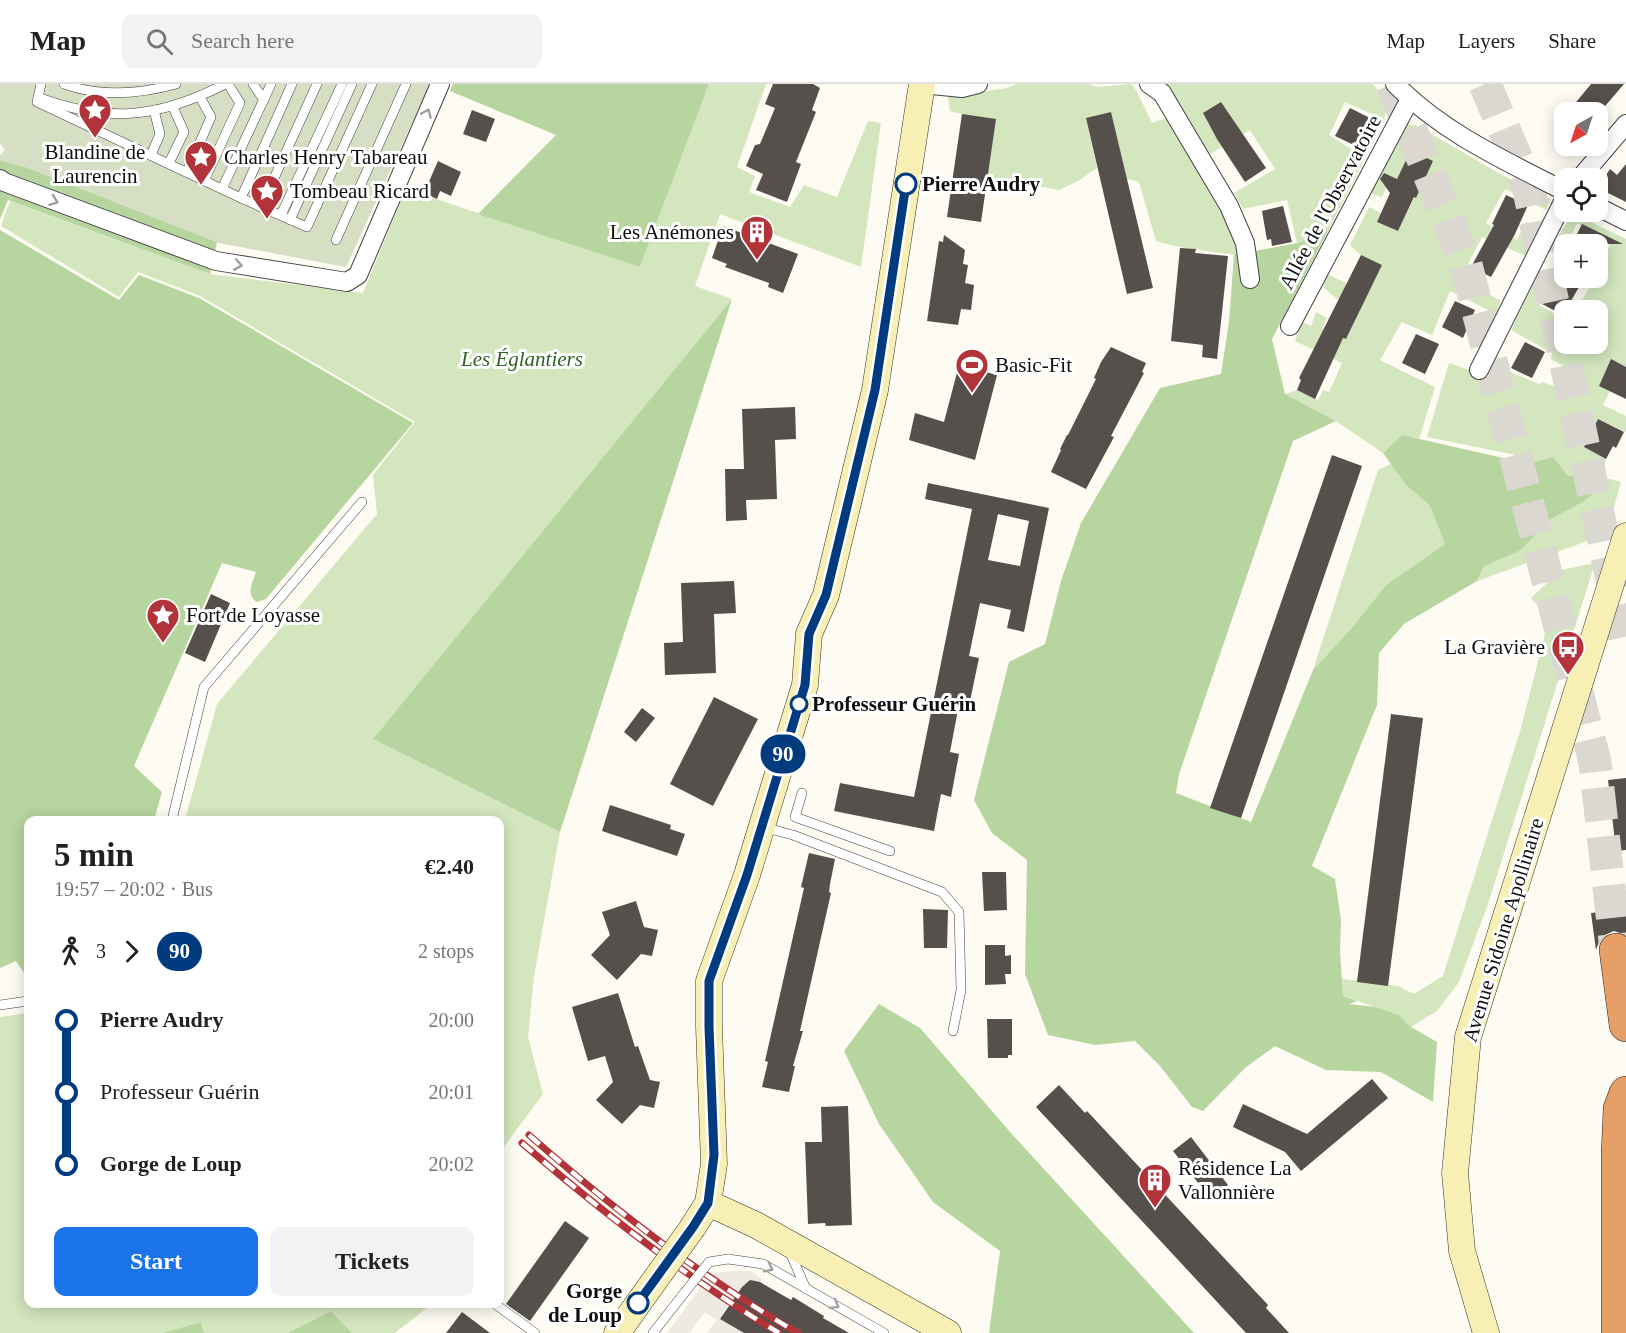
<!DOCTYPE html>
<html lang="en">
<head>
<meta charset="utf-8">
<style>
	:root { --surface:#fff; --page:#f2f2f2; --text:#202124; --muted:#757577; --line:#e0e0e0; --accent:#1a73e8 }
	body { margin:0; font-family:Georgia,serif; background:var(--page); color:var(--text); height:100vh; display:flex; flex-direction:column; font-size:22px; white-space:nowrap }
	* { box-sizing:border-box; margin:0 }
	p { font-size:20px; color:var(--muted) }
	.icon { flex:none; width:33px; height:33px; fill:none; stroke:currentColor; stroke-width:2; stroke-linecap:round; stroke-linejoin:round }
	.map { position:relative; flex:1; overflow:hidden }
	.side { position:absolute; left:24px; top:732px; width:480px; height:492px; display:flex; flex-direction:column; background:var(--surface); border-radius:12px; box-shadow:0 3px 15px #0003 }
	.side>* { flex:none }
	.badge { padding:0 12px; border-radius:20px; font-size:21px; line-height:39px }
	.needle { width:39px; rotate:219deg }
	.fabs { position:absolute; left:1554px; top:18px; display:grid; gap:12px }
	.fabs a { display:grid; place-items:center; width:54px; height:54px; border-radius:12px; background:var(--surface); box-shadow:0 3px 15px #0003; font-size:30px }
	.map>.badge { position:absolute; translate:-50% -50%; box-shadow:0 0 0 3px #fff }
	.legs { display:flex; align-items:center; gap:9px; height:66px; padding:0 30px; font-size:20px }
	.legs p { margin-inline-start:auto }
	.head { display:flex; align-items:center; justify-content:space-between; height:102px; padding:0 30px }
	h1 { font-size:33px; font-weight:600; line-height:45px }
	.button { display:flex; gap:12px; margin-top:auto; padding:12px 30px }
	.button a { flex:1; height:69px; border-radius:12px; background:var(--accent); color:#fff; font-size:24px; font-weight:600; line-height:69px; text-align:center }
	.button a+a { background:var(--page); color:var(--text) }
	ul { padding:0 30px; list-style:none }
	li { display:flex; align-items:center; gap:21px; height:72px; font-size:22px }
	li i { display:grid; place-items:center; width:9px; height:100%; margin:0 8px; background:currentColor }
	li i::after { content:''; width:15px; height:15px; margin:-8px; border:4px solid; border-radius:50%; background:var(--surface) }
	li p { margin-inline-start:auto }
	li:first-child i { background:linear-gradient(#0000 50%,currentColor 0) }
	li:last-child i { background:linear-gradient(currentColor 50%,#0000 0) }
	header { display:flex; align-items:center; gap:36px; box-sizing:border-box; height:84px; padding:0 30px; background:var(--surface); border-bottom:2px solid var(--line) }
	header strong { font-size:28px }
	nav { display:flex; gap:33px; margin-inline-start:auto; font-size:21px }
	.search { width:420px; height:54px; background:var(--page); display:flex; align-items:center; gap:15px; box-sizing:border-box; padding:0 21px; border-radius:12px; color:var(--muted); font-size:22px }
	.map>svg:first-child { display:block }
	.green { fill:#d3e6be }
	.forest { fill:#b7d59f }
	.cemetery { fill:#d6dfc4 }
	.plaza { fill:#eeeae1 }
	.building { fill:#56504c; fill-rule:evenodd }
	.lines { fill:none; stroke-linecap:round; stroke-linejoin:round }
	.highway-tunnel { stroke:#dad8d0; stroke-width:33; stroke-dasharray:33 16; stroke-linecap:butt }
	.lane-casing { stroke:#424242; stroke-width:10 }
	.street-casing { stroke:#424242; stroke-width:20 }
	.secondary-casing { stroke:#313131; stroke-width:27 }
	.highway-casing { stroke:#202020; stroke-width:34 }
	.lane { stroke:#fff; stroke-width:9 }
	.street { stroke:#fff; stroke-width:18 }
	.secondary { stroke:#f7efb3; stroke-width:26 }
	.highway { stroke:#e6a067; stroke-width:33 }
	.rail-casing { stroke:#b2343a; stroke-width:7 }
	.rail { stroke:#fff; stroke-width:4.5; stroke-dasharray:14; stroke-linecap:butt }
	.lane-bridge-casing { stroke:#424242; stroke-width:10; stroke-linecap:butt }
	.secondary-bridge-casing { stroke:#313131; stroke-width:27; stroke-linecap:butt }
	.lane-bridge { stroke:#fff; stroke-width:9 }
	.secondary-bridge { stroke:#f7efb3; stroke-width:26 }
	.oneway { stroke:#9f9f9f }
	.line-1-casing { stroke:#fff; stroke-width:14 }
	.line-1 { stroke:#003b80; stroke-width:9 }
	.stop-1-dot { fill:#fff; stroke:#003b80; stroke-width:3 }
	.labels { text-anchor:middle; stroke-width:6; stroke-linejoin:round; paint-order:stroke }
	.poi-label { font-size:21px; fill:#0f0f0f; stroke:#fff; text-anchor:start }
	.stop-label { font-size:21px; font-weight:bold; fill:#0f0f0f; stroke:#fff; text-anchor:start }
	.street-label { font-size:21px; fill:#0f0f0f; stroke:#fff }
	.park-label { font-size:21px; font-style:italic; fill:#326125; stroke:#fff }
</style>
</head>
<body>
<header>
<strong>Map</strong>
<div class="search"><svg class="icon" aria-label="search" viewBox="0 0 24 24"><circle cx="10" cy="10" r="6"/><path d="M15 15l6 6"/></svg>Search here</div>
<nav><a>Map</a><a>Layers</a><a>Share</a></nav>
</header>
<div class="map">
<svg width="1626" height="1249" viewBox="0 0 1626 1249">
	<rect width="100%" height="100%" fill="#fefbf2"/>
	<g class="green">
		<polygon points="709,0 766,0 737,83 755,92 749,108 790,123 804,101 837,113 868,37 881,39 861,183 720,130 695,202 732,215 373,655 560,748 534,892 528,953 543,1010 500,1068 500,736 185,736 217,620 377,430 373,391 415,338 200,212 138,188 119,213 1,142 10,117 210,190 363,209 406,105 640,183"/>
		<polygon points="1017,0 1089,0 1097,3 1131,0 1136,6 1152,39 1169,33 1223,120 1243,170 1234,171 1174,162 1156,157 1139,98 1127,95 1111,28 1086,35 1097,84 1078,97 1059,106 1012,97 987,95 962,30 950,27 948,13 1007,4"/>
		<polygon points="1164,0 1373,0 1387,17 1384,39 1376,32 1345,18 1329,51 1356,68 1369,48 1377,51 1328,147 1297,159 1287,116 1243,125 1234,109 1275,85 1250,46 1210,70"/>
		<polygon points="1406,41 1416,41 1502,91 1550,115 1546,126 1505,105 1486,139 1517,156 1526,138 1543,142 1526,172 1482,153 1461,194 1501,217 1496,230 1450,207 1432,251 1402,238 1380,276 1435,303 1419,355 1402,352 1383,369 1336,337 1285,310 1297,306 1318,316 1323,306 1329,308 1342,279 1295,257 1302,238 1311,242 1316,228 1327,234 1322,244 1346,255 1360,227 1337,215 1323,203 1327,190 1368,209 1382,181 1361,171 1350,161 1369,123 1381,129 1377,138 1398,147 1433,77 1412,66 1397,95 1386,90 1382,98 1386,104 1382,113 1370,109"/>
		<polygon points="1570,133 1580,133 1626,155 1626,283 1611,276 1610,307 1603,321 1626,332 1626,348 1598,335 1584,363 1606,375 1602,393 1621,398 1609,441 1598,453 1477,497 1482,483 1521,466 1549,436 1583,418 1568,392 1553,374 1529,380 1526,373 1427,353 1449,279 1501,297 1508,287 1539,300 1542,298 1560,304 1575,305 1581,292 1551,275 1552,269 1511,246 1534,198 1546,203 1539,221 1564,235 1564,260 1598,260 1598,226 1576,226 1591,201 1576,194 1598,194 1598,184 1613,156 1577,139 1568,158 1558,153"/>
		<polygon points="1391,380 1406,401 1430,422 1445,460 1386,501 1350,546 1313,586 1378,386"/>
		<polygon points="1595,479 1488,820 1459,898 1437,927 1411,943 1399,931 1343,912 1342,895 1398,902 1414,910 1443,892 1521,644 1549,534 1531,514 1561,486"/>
		<polygon points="28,929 28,1220 432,1220 395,1249 352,1249 331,1227 288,1249 204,1249 201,1238 162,1249 0,1249 0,933"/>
	</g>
	<g class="forest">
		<polygon points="453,0 709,0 640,183 478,130 556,51 450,7"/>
		<polygon points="0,76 26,83 217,158 210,190 8,116 0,135"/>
		<path d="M0,146L119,216L139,191L199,214L413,339L266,515L257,518C245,511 253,498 256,488L222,479L134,682L162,708L154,736H28V895L16,877L0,884Z"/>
		<polygon points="1328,147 1272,255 1285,310 1336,337 1293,357 1179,690 1176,709 1251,738 1313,586 1350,546 1386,501 1445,460 1430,422 1406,401 1383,369 1402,351 1529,380 1553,373 1568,392 1602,393 1599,405 1583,418 1549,436 1521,466 1483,483 1477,497 1404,540 1379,569 1377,621 1312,782 1335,795 1341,836 1340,867 1343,912 1357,917 1349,920 1376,923 1399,931 1411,943 1437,958 1433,1018 1381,988 1326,986 1275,962 1245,984 1203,1027 1192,1023 1160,982 1135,957 1095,961 1048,951 1025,890 1027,776 992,749 974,716 1009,578 1045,560 1061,497 1081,439 1160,304 1221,290 1229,238 1234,171 1297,159"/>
		<polygon points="732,215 560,748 373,655"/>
		<polygon points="879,920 920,944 1011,1049 1194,1249 989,1249 1000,1167 933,1118 879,1040 844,967"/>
		<polygon points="331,1227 352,1249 288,1249"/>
		<polygon points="201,1238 204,1249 162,1249"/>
	</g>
	<polygon class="cemetery" points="0,0 430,0 346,183 219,159 26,83 0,76 0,71 5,66 0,59"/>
	<polygon class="plaza" points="735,1187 751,1187 762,1195 760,1198 742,1203 721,1231 744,1245 741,1249 707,1249 717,1236 705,1228 689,1249 667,1249 704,1199 714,1189"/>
	<g class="building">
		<polygon points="773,0 813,0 820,4 812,26 816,28 796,78 801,80 787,118 756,106 763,90 746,82 755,61 760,60 775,24 765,20"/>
		<polygon points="1591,0 1624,0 1600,28 1568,28"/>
		<polygon points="1221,18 1266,84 1245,98 1217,55 1203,29"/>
		<polygon points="1350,24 1372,35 1358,63 1335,52"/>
		<polygon points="472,26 495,35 486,58 463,50"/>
		<polygon points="1111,28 1153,204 1127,210 1086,34"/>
		<polygon points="962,30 996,35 981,138 947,133"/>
		<polygon points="1411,66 1433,77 1416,114 1414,113 1398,147 1377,138 1390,109 1380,95 1384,89 1397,95"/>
		<polygon points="438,77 461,88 451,112 440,107 437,115 424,109"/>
		<polygon points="1626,80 1626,118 1598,104 1610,85 1617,91"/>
		<polygon points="1506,111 1528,121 1515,150 1491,193 1471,183 1494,141 1492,140"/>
		<polygon points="1283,122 1292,158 1272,162 1271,155 1267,156 1262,127"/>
		<polygon points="1582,140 1623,160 1572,160"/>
		<polygon points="723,142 798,170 783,209 768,203 769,199 725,183 727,180 712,174"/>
		<polygon points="944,151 965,166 963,180 968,181 965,199 974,201 971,226 961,225 958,241 927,237 939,157 943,158"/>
		<polygon points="1180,164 1196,165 1195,169 1228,172 1217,275 1202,273 1203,261 1171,257"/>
		<polygon points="1361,171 1382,181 1346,255 1343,254 1315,315 1297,306 1301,296 1299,294"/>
		<polygon points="1557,192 1579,203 1563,231 1542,220"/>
		<polygon points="1455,217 1475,226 1463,254 1442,243"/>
		<polygon points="1416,250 1439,260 1425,290 1402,279"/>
		<polygon points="1525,258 1545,268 1532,294 1511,284"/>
		<polygon points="1111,263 1146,279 1142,288 1144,289 1111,352 1114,353 1086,405 1051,388 1061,366 1060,365 1067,351 1068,351 1096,295 1094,294 1101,278"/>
		<polygon points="1611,275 1626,283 1626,315 1599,302"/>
		<polygon points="959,281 997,291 975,376 909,356 915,329 944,338"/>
		<polygon points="795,323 796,355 775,356 777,415 746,416 747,436 726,437 725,385 744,385 742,325"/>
		<polygon points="1598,335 1624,348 1616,364 1613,362 1606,375 1584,363"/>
		<polygon points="1332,371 1362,382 1241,734 1210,724"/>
		<path d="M928,399L1049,424L1024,548L1007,544L1011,526L980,519L969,572L979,574L970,617L960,615L950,668L959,670L951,713L941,710L934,747L834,727L840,699L914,713L972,425L925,415ZM998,430L1029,437L1020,482L988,476Z"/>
		<polygon points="734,497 736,529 714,530 716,589 665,591 664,559 683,558 681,499"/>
		<polygon points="211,510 230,519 205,578 185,569"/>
		<polygon points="714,613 758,635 713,722 670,700"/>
		<polygon points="642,624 655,634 636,658 624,648"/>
		<polygon points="1391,630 1423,634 1388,902 1357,898"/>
		<polygon points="1626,694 1626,766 1616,767 1608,696"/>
		<polygon points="610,721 671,741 670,745 685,750 677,772 602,747"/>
		<polygon points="809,769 835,775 830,800 829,808 831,809 800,947 803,947 793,982 795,982 789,1008 762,1003 768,978 765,977 804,804 801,803"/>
		<polygon points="982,788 1006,788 1007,826 984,827"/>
		<polygon points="636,817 644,843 658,846 652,872 641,870 617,896 591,871 610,851 602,828"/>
		<polygon points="923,825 948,826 947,864 924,864"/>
		<polygon points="1626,825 1626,851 1614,847 1605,851 1599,858 1596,866 1591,829"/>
		<polygon points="985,861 1005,861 1005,872 1011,871 1011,890 1005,890 1006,900 985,901"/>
		<polygon points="618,909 635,963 638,962 650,996 660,998 654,1024 640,1021 622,1040 596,1016 613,998 605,972 588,977 572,923"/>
		<polygon points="987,935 1012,935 1012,971 1008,971 1008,974 988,974"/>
		<polygon points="1372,995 1388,1014 1301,1087 1285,1068 1233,1043 1243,1020 1307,1050"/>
		<polygon points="1059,1001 1085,1029 1087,1027 1268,1221 1266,1224 1289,1249 1246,1249 1036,1023"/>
		<polygon points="848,1022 852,1141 826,1142 825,1139 808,1140 805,1058 822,1058 821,1023"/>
		<polygon points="1191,1053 1228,1101 1210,1114 1173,1067"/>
		<polygon points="565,1137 589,1154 530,1237 506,1220"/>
		<polygon points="750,1196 760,1198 791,1216 793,1213 824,1232 823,1234 849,1249 744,1249 720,1235 742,1203"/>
		<polygon points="462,1228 490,1249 446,1249"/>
	</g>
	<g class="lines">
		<g class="highway-tunnel">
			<polyline points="1392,0 1465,177 1595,678 1616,866"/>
			<polyline points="1485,0 1528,102 1626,561"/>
		</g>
		<g class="lane-casing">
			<g id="lane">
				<polyline points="41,0 37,18 241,114 307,143 372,0"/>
				<path d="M64,0C100,13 140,10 176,0"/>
				<polyline points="253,0 264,16"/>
				<path d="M40,14C109,39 159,34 225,0"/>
				<polyline points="151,71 160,50 154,26"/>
				<polyline points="169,79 184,48 173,23"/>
				<polyline points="187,88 211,33 200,13"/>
				<polyline points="204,97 240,19 228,0"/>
				<polyline points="222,105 271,0"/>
				<polyline points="241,114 292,0"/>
				<polyline points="261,123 317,0"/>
				<polyline points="281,131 342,0"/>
				<polyline points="290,136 352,0"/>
				<polyline points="336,156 406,0"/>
				<polyline points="802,709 795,733 890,767"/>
				<polyline points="172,736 204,603 362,418"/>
				<polyline points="763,743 793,751 942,808 959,828 961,906 953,947"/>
				<polyline points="0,921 28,917"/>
				<polyline points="789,1166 806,1205"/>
				<polyline points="728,1175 763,1180 884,1249"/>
				<polyline points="495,1220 535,1249"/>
				<polyline points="653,1249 685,1208"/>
			</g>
		</g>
		<g class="street-casing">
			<g id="street">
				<polyline points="922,0 962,4 978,0"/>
				<polyline points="1149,0 1162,9 1229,122 1245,159 1250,195"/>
				<path d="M1395,0C1443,49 1504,76 1564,107"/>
				<polyline points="1580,94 1626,40"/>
				<polyline points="0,95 4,98 216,177 347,198 358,191 440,0"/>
				<polyline points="1598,123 1626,137"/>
				<polyline points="1290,242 1410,15"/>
				<polyline points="1479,286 1564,116"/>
			</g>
		</g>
		<g class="secondary-casing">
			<g id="secondary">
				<polyline points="708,1119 756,1141 948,1249"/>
				<polyline points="693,1143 708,1119 714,1080 709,943 709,897 747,791 805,601 809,550 826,511 875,306 922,0"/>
				<polyline points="617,1249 660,1189"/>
				<polyline points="1486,1249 1462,1167 1455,1089 1468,953 1626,452"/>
			</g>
		</g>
		<g class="highway-casing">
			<g id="highway">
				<polyline points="1616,866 1626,941"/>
				<polyline points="1618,1249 1618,1070 1620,1025 1626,1009"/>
			</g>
		</g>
		<use href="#lane" class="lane"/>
		<use href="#street" class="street"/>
		<use href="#secondary" class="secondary"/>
		<use href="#highway" class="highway"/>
		<g class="rail-casing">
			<g id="rail">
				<path d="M529,1051C614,1126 700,1192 798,1249"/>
				<path d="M522,1059C603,1129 687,1194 779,1249"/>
			</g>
		</g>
		<use href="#rail" class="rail"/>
		<g class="lane-bridge-casing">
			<polyline id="lane-bridge" points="685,1208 709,1178 728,1175"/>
		</g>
		<g class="secondary-bridge-casing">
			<polyline id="secondary-bridge" points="660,1189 693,1143"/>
		</g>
		<use href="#lane-bridge" class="lane-bridge"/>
		<use href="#secondary-bridge" class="secondary-bridge"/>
	</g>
	<defs><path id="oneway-chevron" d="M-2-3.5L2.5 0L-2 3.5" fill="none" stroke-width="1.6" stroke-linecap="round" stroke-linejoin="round" transform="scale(1.5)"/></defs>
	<g class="oneway">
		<use href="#oneway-chevron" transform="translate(427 29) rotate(-67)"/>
		<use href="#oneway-chevron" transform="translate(54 117) rotate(20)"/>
		<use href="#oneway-chevron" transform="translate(238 181) rotate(10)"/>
		<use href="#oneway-chevron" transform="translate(769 1184) rotate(27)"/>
		<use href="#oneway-chevron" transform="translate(835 1221) rotate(30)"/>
	</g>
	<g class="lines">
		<g class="line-1-casing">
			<polyline id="line-1" points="638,1219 693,1143 708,1119 714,1071 709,943 709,897 747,791 805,601 809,550 826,511 875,306 906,100"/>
		</g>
		<use href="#line-1" class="line-1"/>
	</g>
	<defs>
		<g id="sight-pin" transform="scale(1.725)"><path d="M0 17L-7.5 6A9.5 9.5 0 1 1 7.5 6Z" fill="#b2343a" stroke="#fff"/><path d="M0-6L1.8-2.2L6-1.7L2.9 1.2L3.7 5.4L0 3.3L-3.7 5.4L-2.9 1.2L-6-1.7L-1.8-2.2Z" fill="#fff"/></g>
		<g id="building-pin" transform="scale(1.725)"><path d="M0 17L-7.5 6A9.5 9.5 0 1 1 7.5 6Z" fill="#b2343a" stroke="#fff"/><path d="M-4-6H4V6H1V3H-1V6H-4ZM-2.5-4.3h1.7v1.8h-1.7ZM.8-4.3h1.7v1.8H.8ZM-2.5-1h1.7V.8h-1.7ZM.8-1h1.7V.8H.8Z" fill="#fff"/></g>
		<g id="stadium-pin" transform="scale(1.725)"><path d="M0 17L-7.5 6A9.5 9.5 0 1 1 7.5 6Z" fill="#b2343a" stroke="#fff"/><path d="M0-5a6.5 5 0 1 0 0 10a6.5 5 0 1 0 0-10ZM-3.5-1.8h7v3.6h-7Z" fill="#fff"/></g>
		<g id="bus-pin" transform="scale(1.725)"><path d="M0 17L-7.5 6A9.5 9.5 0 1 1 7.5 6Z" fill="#b2343a" stroke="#fff"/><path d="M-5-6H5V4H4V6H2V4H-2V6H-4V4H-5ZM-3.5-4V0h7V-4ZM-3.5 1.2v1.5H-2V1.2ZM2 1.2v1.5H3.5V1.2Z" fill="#fff"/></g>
	</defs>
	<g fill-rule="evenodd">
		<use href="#sight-pin" x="95" y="26"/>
		<use href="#sight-pin" x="201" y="73"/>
		<use href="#sight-pin" x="267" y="107"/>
		<use href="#building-pin" x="757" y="148"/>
		<use href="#stadium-pin" x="972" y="281"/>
		<use href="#sight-pin" x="163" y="531"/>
		<use href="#bus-pin" x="1568" y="563"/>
		<use href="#building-pin" x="1155" y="1096"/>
	</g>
	<g class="stop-1-dot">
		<circle cx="906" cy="100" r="10"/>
		<circle cx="799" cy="620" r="8"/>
		<circle cx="638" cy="1219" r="10"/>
	</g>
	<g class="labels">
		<g class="poi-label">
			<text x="95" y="75" text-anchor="middle">Blandine de<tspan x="95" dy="24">Laurencin</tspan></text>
			<text x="224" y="80">Charles Henry Tabareau</text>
			<text x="290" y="114">Tombeau Ricard</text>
			<text x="734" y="155" text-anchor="end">Les Anémones</text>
			<text x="995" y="288">Basic-Fit</text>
			<text x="186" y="538">Fort de Loyasse</text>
			<text x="1545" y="570" text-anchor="end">La Gravière</text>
			<text x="1178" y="1091">Résidence La<tspan x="1178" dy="24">Vallonnière</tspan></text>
		</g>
		<g class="stop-label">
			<text x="922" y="107">Pierre Audry</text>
			<text x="812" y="627">Professeur Guérin</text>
			<text x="622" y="1214" text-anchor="end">Gorge<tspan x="622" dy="24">de Loup</tspan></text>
		</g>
		<g class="street-label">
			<text transform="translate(1330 118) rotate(-62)" y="7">Allée de l'Observatoire</text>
			<text transform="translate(1503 846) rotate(-73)" y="7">Avenue Sidoine Apollinaire</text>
		</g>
		<g class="park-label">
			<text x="522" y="282">Les Églantiers</text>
		</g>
	</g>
</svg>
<div class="fabs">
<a><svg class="needle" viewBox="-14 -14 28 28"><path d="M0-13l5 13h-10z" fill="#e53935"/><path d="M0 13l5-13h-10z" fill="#757577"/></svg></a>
<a><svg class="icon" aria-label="locate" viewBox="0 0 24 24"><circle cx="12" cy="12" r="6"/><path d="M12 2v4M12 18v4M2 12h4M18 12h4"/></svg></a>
<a>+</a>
<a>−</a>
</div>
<b class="badge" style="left:783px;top:670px;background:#003b80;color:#fff">90</b>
<section class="side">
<div class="head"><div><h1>5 min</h1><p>19:57 – 20:02 · Bus</p></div><b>€2.40</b></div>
<div class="legs"><svg class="icon" aria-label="walk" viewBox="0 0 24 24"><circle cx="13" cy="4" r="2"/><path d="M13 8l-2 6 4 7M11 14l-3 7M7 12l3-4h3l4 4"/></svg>3<svg class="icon" aria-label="forward" viewBox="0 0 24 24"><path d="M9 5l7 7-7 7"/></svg><b class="badge" style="background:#003b80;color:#fff">90</b><p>2 stops</p></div>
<ul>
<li><i style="color:#003b80"></i><b>Pierre Audry</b><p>20:00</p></li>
<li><i style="color:#003b80"></i><span>Professeur Guérin</span><p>20:01</p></li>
<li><i style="color:#003b80"></i><b>Gorge de Loup</b><p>20:02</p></li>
</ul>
<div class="button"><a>Start</a><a>Tickets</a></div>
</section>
</div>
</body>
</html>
